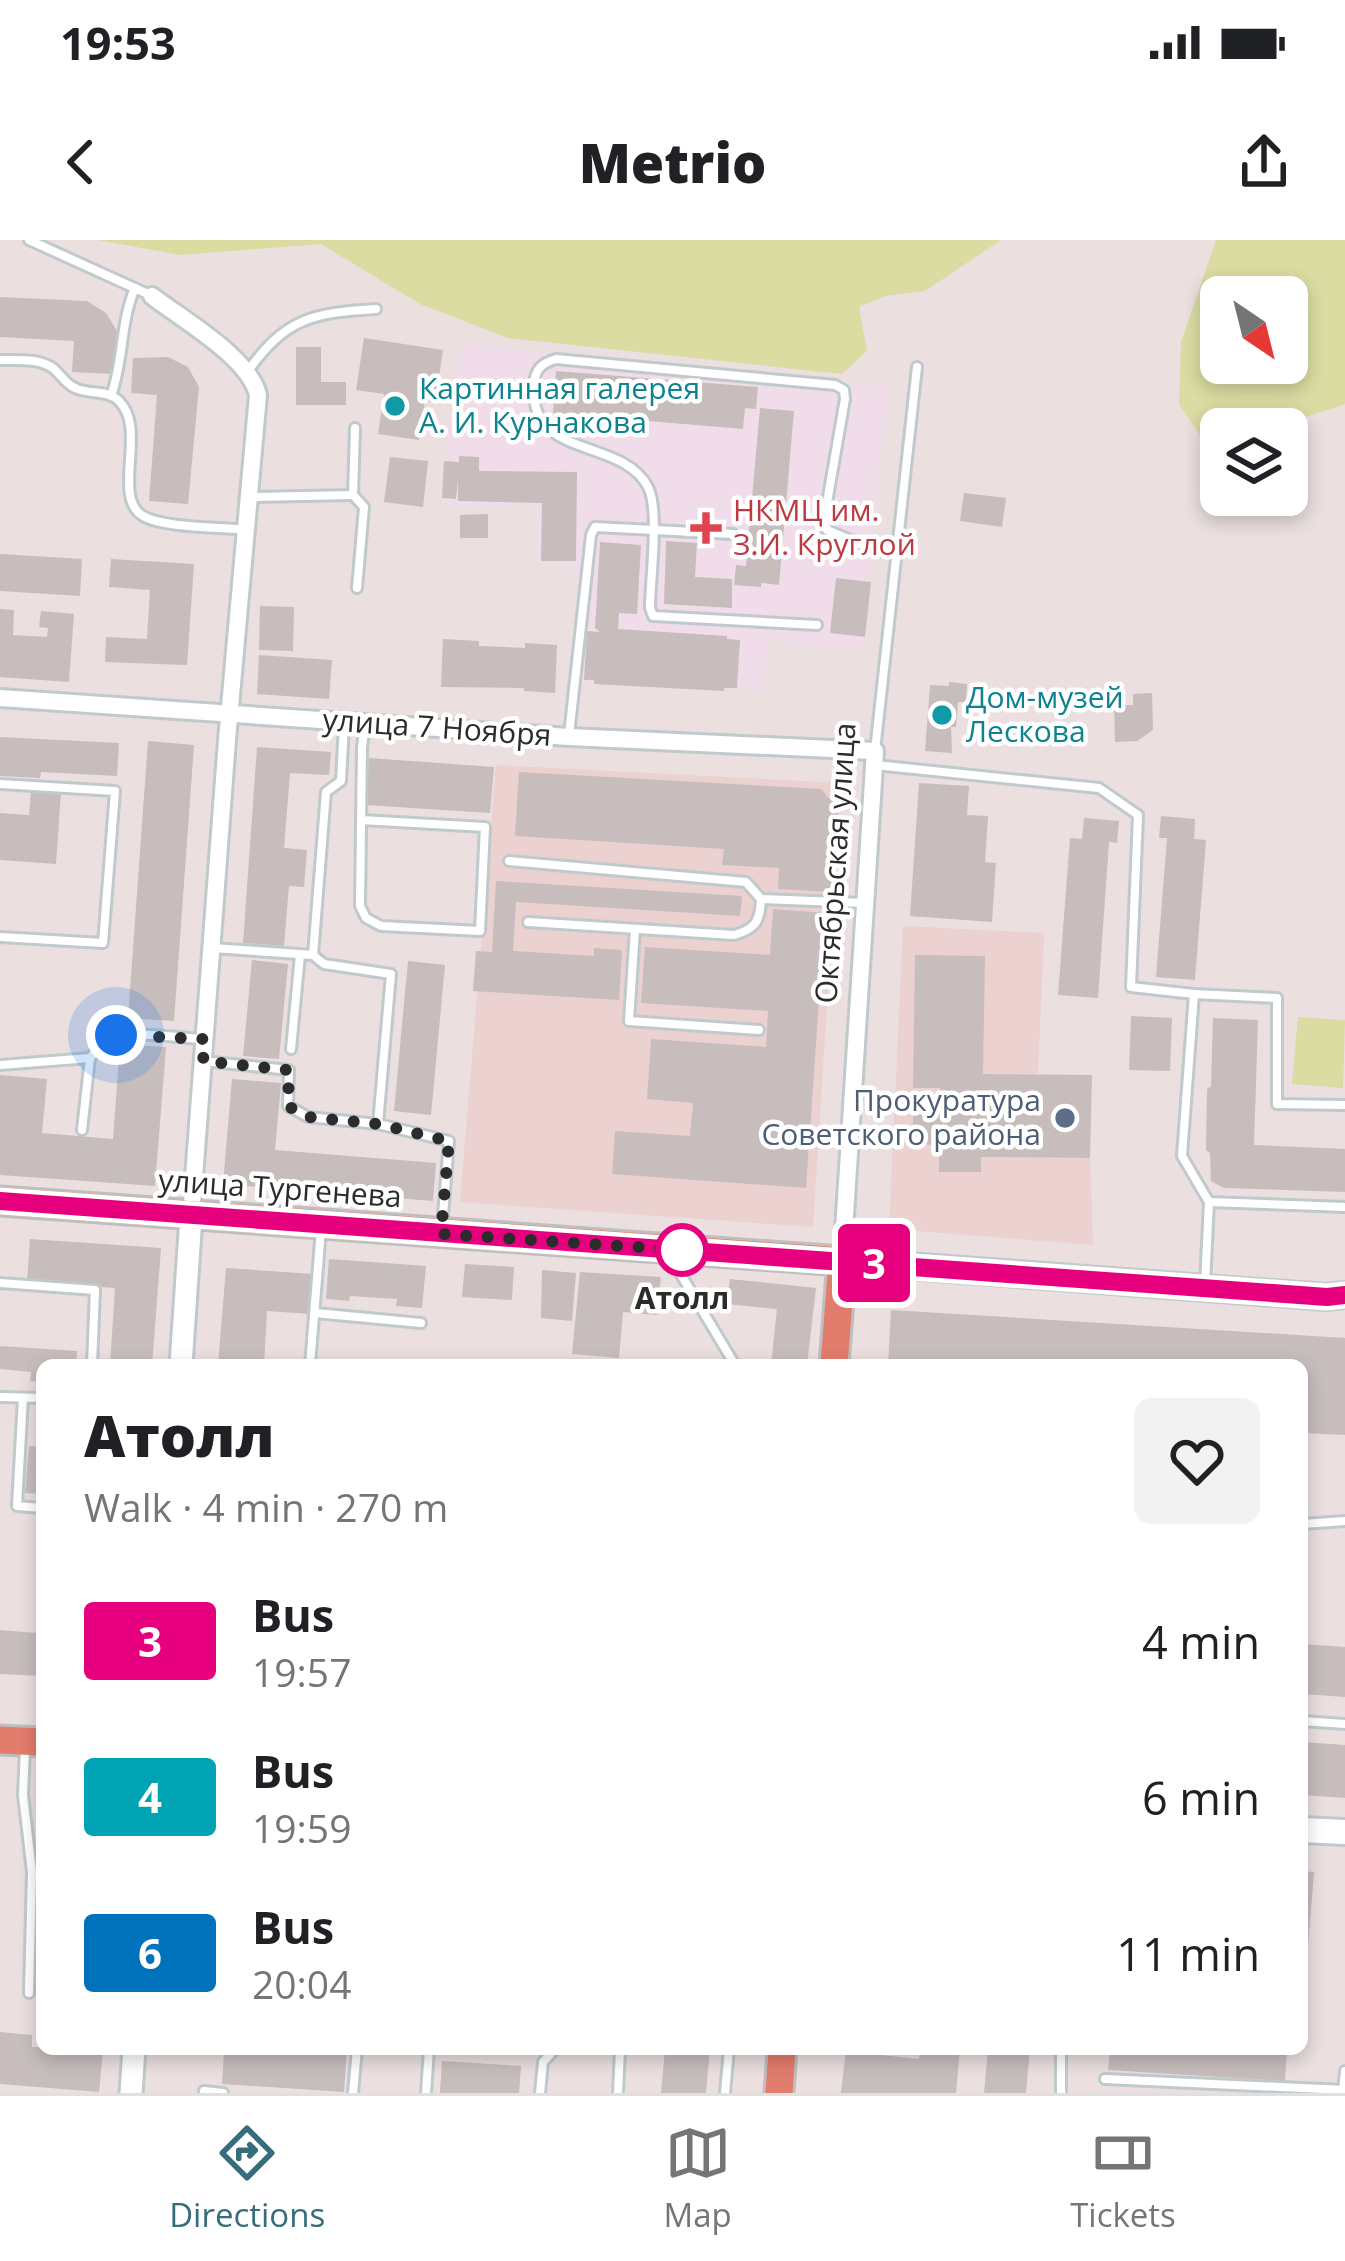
<!DOCTYPE html>
<html lang="en">
<head>
<meta charset="utf-8">
<style>
	:root { --surface:#fff; --page:#f2f2f2; --text:#202124; --muted:#757577; --line:#e0e0e0; --accent:#366d7b }
	body { margin:0; font-family:"Open Sans",sans-serif; background:var(--page); color:var(--text); height:100vh; display:flex; flex-direction:column; font-size:45px; white-space:nowrap }
	* { box-sizing:border-box; margin:0 }
	p { font-size:39px; color:var(--muted) }
	.icon { flex:none; width:66px; height:66px; fill:none; stroke:currentColor; stroke-width:2; stroke-linecap:round; stroke-linejoin:round }
	.map { position:relative; flex:1; overflow:hidden }
	.drawer { position:absolute; left:36px; top:1119px; width:1272px; height:696px; display:flex; flex-direction:column; background:var(--surface); border-radius:18px; box-shadow:0 6px 18px #0003 }
	.drawer>* { flex:none }
	.badge { padding:0 24px; border-radius:9px; font-size:42px; line-height:78px }
	.needle { width:78px; rotate:145deg }
	.controls { position:absolute; left:1200px; top:36px; display:grid; gap:24px }
	.controls a { display:grid; place-items:center; width:108px; height:108px; border-radius:18px; background:var(--surface); box-shadow:0 6px 18px #0003; font-size:60px }
	.you { position:absolute; width:60px; height:60px; margin:-30px; border:9px solid #fff; border-radius:50%; background:#1a73e8; box-shadow:0 0 0 18px #1a73e833 }
	.map>.badge { position:absolute; translate:-50% -50%; box-shadow:0 0 0 6px #fff }
	.round { display:grid; place-items:center; flex:none; width:126px; height:126px; border-radius:18px; background:var(--page) }
	.overview { display:flex; align-items:center; justify-content:space-between; height:204px; padding:0 48px }
	h1 { font-size:57px; font-weight:800; line-height:90px }
	ul { padding:0; list-style:none }
	li { display:flex; align-items:center; gap:36px; height:156px; padding:0 48px }
	li div { flex:1 }
	li b { display:block; font-size:45px }
	li em { font-style:normal }
	li .badge { min-width:132px; font-weight:700; text-align:center }
	.status { display:flex; justify-content:space-between; align-items:center; height:84px; padding:0 60px; background:var(--surface); direction:ltr }
	.status svg { height:33px; fill:currentColor }
	header { display:flex; justify-content:space-between; align-items:center; height:156px; padding:0 48px; background:var(--surface); font-size:54px; font-weight:800 }
	.menu { display:flex; justify-content:space-around; align-items:center; height:168px; border-top:3px solid var(--line); background:var(--surface); font-size:33px; color:var(--muted) }
	.menu a { display:grid; justify-items:center; gap:6px }
	.menu .selected { color:var(--accent) }
	.map>svg:first-child { display:block }
	.education { fill:#ebd1d0 }
	.medical { fill:#f1ddea }
	.green { fill:#dadca1; fill-rule:evenodd }
	.building { fill:#c7bdbd }
	.lines { fill:none; stroke-linecap:round; stroke-linejoin:round }
	.service-casing { stroke:#c0c9cc; stroke-width:14 }
	.minor-casing { stroke:#c0c9cc; stroke-width:22 }
	.tertiary-casing { stroke:#c0c9cc; stroke-width:27 }
	.secondary-casing { stroke:#c0c9cc; stroke-width:30 }
	.primary-casing { stroke:#bfbfbf; stroke-width:33 }
	.service { stroke:#fff; stroke-width:8 }
	.minor { stroke:#fff; stroke-width:16 }
	.tertiary { stroke:#fff; stroke-width:21 }
	.secondary { stroke:#fff; stroke-width:24 }
	.primary { stroke:#e27c6d; stroke-width:27 }
	.line-casing { stroke:#fff; stroke-width:27 }
	.line { stroke:#e6007e; stroke-width:18 }
	.walk { stroke:#2b2b2b; stroke-width:12; stroke-dasharray:0 21.6 }
	.culture-dot { fill:#0f9aa8; stroke:#fff; stroke-width:4.5 }
	.health-dot { fill:#e0444e; stroke:#fff; stroke-width:4.5 }
	.service-dot { fill:#5c6f8a; stroke:#fff; stroke-width:4.5 }
	.stop-dot { fill:#fff; stroke:#e6007e; stroke-width:6 }
	.labels { text-anchor:middle; stroke-width:9; stroke-linejoin:round; paint-order:stroke }
	.culture-label { font-size:30px; fill:#0d838f; stroke:#fff; text-anchor:start }
	.health-label { font-size:30px; fill:#be3a42; stroke:#fff; text-anchor:start }
	.street-label { font-size:30px; fill:#2b2b2b; stroke:#fff }
	.service-label { font-size:30px; fill:#4e5e75; stroke:#fff; text-anchor:end }
	.stop-label { font-size:30px; font-weight:bold; fill:#2b2b2b; stroke:#fff }
</style>
</head>
<body>
<div class="status"><b>19:53</b><svg viewBox="0 0 49 12"><path d="M0 12V9h3v3zM5 12V6h3v6zM10 12V3h3v9zM15 12V0h3v12zM26 1h20v11H26zM47 4h2v5h-2z"/></svg></div>
<header><svg class="icon" aria-label="back" viewBox="0 0 24 24"><path d="M15 5l-7 7 7 7"/></svg>Metrio<svg class="icon" aria-label="share" viewBox="0 0 24 24"><path d="M12 15V3M7 8l5-5 5 5M5 13v7h14v-7"/></svg></header>
<div class="map">
<svg width="1345" height="1853" viewBox="0 0 1345 1853">
	<rect width="100%" height="100%" fill="#ebdfdf"/>
	<g class="education">
		<polygon points="496,525 841,543 813,987 460,962"/>
		<polygon points="903,686 1044,693 1038,834 983,834 982,917 1090,918 1093,1005 889,989"/>
	</g>
	<polygon class="medical" points="462,105 887,145 863,409 769,401 763,451 582,444 592,335 574,334 573,325 538,323 536,266 442,265 444,221"/>
	<g class="green">
		<polygon points="98,0 1001,0 925,51 885,56 859,67 867,111 842,134 508,98 420,64 321,4 180,15"/>
		<path d="M1216,0H1345V164L1270,189H1221V206L1210,210L1179,164L1181,102ZM1287,57V123H1221V57Z"/>
		<polygon points="1298,777 1345,780 1343,848 1292,844"/>
	</g>
	<g class="building">
		<polygon points="0,57 87,61 106,73 117,91 114,134 72,132 74,101 0,97"/>
		<polygon points="364,98 443,110 435,163 425,161 419,200 378,194 384,154 356,150"/>
		<polygon points="296,107 321,107 321,142 346,142 346,165 296,165"/>
		<polygon points="168,117 188,127 199,147 188,264 149,261 157,155 131,153 133,118"/>
		<polygon points="556,131 758,147 756,169 745,168 743,189 553,173"/>
		<polygon points="760,168 794,171 779,345 761,343 761,347 734,345 736,325 746,326"/>
		<polygon points="459,216 479,217 479,231 577,232 576,321 541,321 542,263 458,261 458,240 456,259 442,258 444,221 459,222"/>
		<polygon points="390,217 428,221 423,267 384,262"/>
		<polygon points="964,253 1006,258 1002,287 960,281"/>
		<polygon points="488,274 488,298 460,298 460,275"/>
		<polygon points="666,301 697,303 695,337 732,339 732,368 664,364"/>
		<polygon points="600,302 641,305 637,374 619,373 618,389 727,396 727,399 740,400 737,448 724,448 724,451 594,444 594,440 584,440 587,391 600,392 595,388"/>
		<polygon points="0,314 82,319 80,356 0,351"/>
		<polygon points="111,319 194,324 187,425 105,422 106,397 147,399 150,350 109,347"/>
		<polygon points="836,338 871,342 865,397 830,393"/>
		<polygon points="260,366 294,367 293,411 259,410"/>
		<polygon points="0,369 14,370 13,395 47,397 48,388 39,387 41,371 74,374 69,442 0,437"/>
		<polygon points="443,399 479,401 479,406 525,408 525,403 557,405 555,453 524,451 524,448 441,447"/>
		<polygon points="259,415 332,420 329,459 257,454"/>
		<polygon points="949,442 967,444 966,462 958,462 956,487 951,487 952,513 925,511 930,445 949,446"/>
		<polygon points="1152,453 1153,490 1137,501 1115,502 1114,465 1133,465 1133,454"/>
		<polygon points="0,497 119,503 117,536 41,532 40,538 0,536"/>
		<polygon points="148,501 194,505 174,781 128,778"/>
		<polygon points="257,507 331,512 329,535 290,533 284,608 307,610 304,647 289,646 284,706 243,703"/>
		<polygon points="369,518 494,527 490,573 366,565"/>
		<polygon points="519,532 821,549 838,569 833,652 778,649 779,628 722,625 724,609 515,596"/>
		<polygon points="919,543 969,546 967,575 988,576 985,622 996,623 992,682 910,676"/>
		<polygon points="31,551 61,553 56,624 0,620 0,573 29,575"/>
		<polygon points="1161,576 1195,579 1194,599 1206,600 1195,740 1156,737 1167,598 1159,598"/>
		<polygon points="1084,578 1119,581 1117,603 1109,602 1098,758 1058,755 1070,598 1082,599"/>
		<polygon points="496,641 742,656 740,676 516,662 513,711 594,716 594,708 622,710 619,760 473,751 476,711 492,712"/>
		<polygon points="773,669 825,673 806,948 612,934 615,891 690,896 693,863 647,859 651,799 766,807 768,771 641,763 645,707 770,715"/>
		<polygon points="915,715 985,716 983,834 1092,835 1090,918 981,917 981,932 939,932 939,905 913,904 913,871 940,871 940,848 913,848"/>
		<polygon points="252,720 288,724 279,819 243,816"/>
		<polygon points="408,721 445,725 431,875 394,871"/>
		<polygon points="1131,776 1172,778 1170,831 1129,830"/>
		<polygon points="1213,778 1258,780 1254,905 1345,909 1345,952 1224,948 1211,941 1210,913 1206,910 1207,849 1211,846"/>
		<polygon points="120,804 166,807 155,946 0,935 0,835 47,839 42,893 113,899"/>
		<polygon points="232,839 281,843 275,910 436,923 433,961 223,944"/>
		<polygon points="30,999 161,1008 152,1125 110,1125 115,1048 27,1042"/>
		<polygon points="329,1019 426,1026 422,1068 396,1066 397,1059 350,1056 349,1061 326,1059"/>
		<polygon points="465,1024 514,1027 512,1060 462,1057"/>
		<polygon points="226,1028 313,1034 311,1074 267,1071 264,1125 218,1125"/>
		<polygon points="542,1030 576,1033 572,1081 541,1078"/>
		<polygon points="580,1032 661,1037 657,1075 623,1072 619,1118 572,1114"/>
		<polygon points="730,1039 816,1048 807,1125 771,1125 777,1069 727,1064"/>
		<polygon points="891,1070 1345,1098 1345,1195 1302,1193 1302,1125 888,1125"/>
		<polygon points="0,1106 77,1111 76,1125 42,1125 42,1142 30,1141 31,1132 0,1129"/>
		<polygon points="29,1206 42,1207 42,1254 25,1253"/>
		<polygon points="39,1370 42,1370 42,1436 0,1434 0,1390 37,1393"/>
		<polygon points="1302,1404 1345,1407 1345,1457 1302,1454"/>
		<polygon points="1302,1502 1345,1505 1345,1558 1302,1555"/>
		<polygon points="1302,1631 1314,1632 1307,1718 1302,1718"/>
		<polygon points="0,1792 32,1795 32,1807 103,1809 99,1852 0,1844"/>
		<polygon points="240,1809 347,1809 344,1852 222,1844 224,1812 239,1813"/>
		<polygon points="665,1809 710,1809 706,1853 661,1853"/>
		<polygon points="846,1809 882,1809 881,1815 919,1819 920,1809 960,1809 956,1853 841,1853"/>
		<polygon points="988,1809 1030,1809 1026,1853 984,1853"/>
		<polygon points="1110,1809 1287,1809 1285,1841 1108,1830"/>
		<polygon points="442,1821 521,1826 519,1853 440,1853"/>
	</g>
	<g class="lines">
		<g class="service-casing">
			<g id="service">
				<polyline points="29,0 150,55"/>
				<path d="M0,120C18,120 40,118 54,129C62,136 66,144 75,148C89,155 107,149 119,161C148,189 111,257 143,276C163,288 221,287 246,290"/>
				<path d="M248,131C286,78 312,73 376,69"/>
				<path d="M111,156C124,120 120,83 135,48"/>
				<polyline points="353,255 364,267 357,348"/>
				<polyline points="251,257 353,255 355,188"/>
				<path d="M817,385L653,376L650,368C650,340 660,270 648,247C621,196 528,221 534,144C535,129 542,123 556,119L835,145L844,150L845,159L824,280L827,290L874,310L895,313"/>
				<polyline points="569,495 591,295 595,287 733,294"/>
				<polyline points="875,511 917,127"/>
				<polyline points="875,525 1099,548 1138,575 1131,747 1194,754"/>
				<polyline points="0,544 115,551 103,703 0,697"/>
				<polyline points="361,580 485,587 480,691 381,686 366,678 360,666 362,507 365,485"/>
				<polyline points="509,621 746,642 761,659 865,663"/>
				<path d="M528,682L734,695C756,689 760,681 761,659"/>
				<polyline points="635,689 629,781 759,790"/>
				<polyline points="213,708 313,715 326,552 341,541 344,484"/>
				<polyline points="291,809 300,715"/>
				<path d="M90,818C117,782 162,798 203,799"/>
				<polyline points="203,821 289,830 288,866 308,877 378,884 391,734 324,724 313,715"/>
				<polyline points="0,825 90,818 82,890"/>
				<polyline points="378,884 449,901 442,988"/>
				<polyline points="1209,962 1182,916 1194,754 1277,758 1277,864 1345,865"/>
				<polyline points="671,1018 735,1125"/>
				<polyline points="0,1043 95,1050 92,1125"/>
				<polyline points="1205,1045 1209,962 1345,967"/>
				<polyline points="315,1073 421,1083"/>
				<polyline points="310,1125 321,989"/>
				<polyline points="0,1157 42,1158"/>
				<polyline points="23,1158 17,1266 42,1268"/>
				<polyline points="1302,1284 1345,1281"/>
				<polyline points="1302,1481 1345,1484"/>
				<polyline points="25,1509 23,1555 32,1632 29,1753"/>
				<polyline points="1105,1839 1345,1850"/>
				<polyline points="204,1851 223,1853"/>
				<polyline points="1343,1852 1345,1831"/>
				<polyline points="353,1853 357,1809"/>
				<polyline points="426,1853 429,1809"/>
				<polyline points="540,1853 543,1822 555,1809"/>
				<polyline points="618,1853 620,1809"/>
				<polyline points="725,1853 729,1809"/>
				<polyline points="1061,1853 1061,1809"/>
			</g>
		</g>
		<g class="minor-casing">
			<g id="minor">
				<path d="M152,56C183,80 249,117 258,155L227,500L191,977"/>
				<polyline points="0,458 569,497 875,511 842,1021"/>
			</g>
		</g>
		<g class="tertiary-casing">
			<g id="tertiary">
				<polyline points="181,1125 191,977"/>
				<polyline points="131,1853 134,1809"/>
			</g>
		</g>
		<g class="secondary-casing">
			<g id="secondary">
				<polyline points="842,1021 1327,1057 1345,1055"/>
				<polyline points="1302,1590 1345,1592"/>
			</g>
		</g>
		<g class="primary-casing">
			<g id="primary">
				<polyline points="0,961 842,1021 834,1125"/>
				<polyline points="0,1500 42,1502"/>
				<polyline points="779,1853 782,1809"/>
			</g>
		</g>
		<use href="#service" class="service"/>
		<use href="#minor" class="minor"/>
		<use href="#tertiary" class="tertiary"/>
		<use href="#secondary" class="secondary"/>
		<use href="#primary" class="primary"/>
	</g>
	<g class="lines">
		<g class="line-casing">
			<polyline id="line" points="0,961 1327,1057 1345,1055"/>
		</g>
		<use href="#line" class="line"/>
		<polyline class="walk" points="116,795 205,799 203,821 289,830 288,866 308,877 378,884 449,901 441,994 682,1010"/>
	</g>
	<g class="culture-dot">
		<circle cx="395" cy="166" r="12"/>
		<circle cx="942" cy="475" r="12"/>
	</g>
	<path class="health-dot" d="M700 270h12v12h12v12h-12v12h-12v-12h-12v-12h12z"/>
	<circle class="service-dot" cx="1065" cy="878" r="12"/>
	<circle class="stop-dot" cx="682" cy="1010" r="24"/>
	<g class="labels">
		<g class="culture-label">
			<text x="419" y="159">Картинная галерея<tspan x="419" dy="34">А. И. Курнакова</tspan></text>
			<text x="966" y="468">Дом-музей<tspan x="966" dy="34">Лескова</tspan></text>
		</g>
		<g class="health-label">
			<text x="733" y="281">НКМЦ им.<tspan x="733" dy="34">З.И. Круглой</tspan></text>
		</g>
		<g class="street-label">
			<text transform="translate(437 488) rotate(4)" y="10">улица 7 Ноября</text>
			<text transform="translate(836 623) rotate(-86)" y="10">Октябрьская улица</text>
			<text transform="translate(280 949) rotate(4)" y="10">улица Тургенева</text>
		</g>
		<g class="service-label">
			<text x="1041" y="871">Прокуратура<tspan x="1041" dy="34">Советского района</tspan></text>
		</g>
		<g class="stop-label">
			<text x="682" y="1069">Атолл</text>
		</g>
	</g>
</svg>
<div class="controls">
<a><svg class="needle" viewBox="-14 -14 28 28"><path d="M0-13l5 13h-10z" fill="#e53935"/><path d="M0 13l5-13h-10z" fill="#757577"/></svg></a>
<a><svg class="icon" aria-label="layers" viewBox="0 0 24 24"><path d="M12 4l9 5-9 5-9-5zM3 14l9 5 9-5"/></svg></a>
</div>
<div class="you" style="left:116px;top:795px"></div>
<b class="badge" style="left:874px;top:1023px;background:#e6007e;color:#fff">3</b>
<section class="drawer">
<div class="overview"><div><h1>Атолл</h1><p>Walk · 4 min · 270 m</p></div><a class="round"><svg class="icon" aria-label="heart" viewBox="0 0 24 24"><path d="M12 20l-8-8c-3-5 5-10 8-4 3-6 11-1 8 4z"/></svg></a></div>
<ul>
<li><span class="badge" style="background:#e6007e;color:#fff">3</span><div><b>Bus</b><p>19:57</p></div><em>4 min</em></li>
<li><span class="badge" style="background:#00a3b4;color:#fff">4</span><div><b>Bus</b><p>19:59</p></div><em>6 min</em></li>
<li><span class="badge" style="background:#0072bc;color:#fff">6</span><div><b>Bus</b><p>20:04</p></div><em>11 min</em></li>
</ul>
</section>
</div>
<nav class="menu">
<a class="selected"><svg class="icon" aria-label="directions" viewBox="0 0 24 24"><path d="M12 3l9 9-9 9-9-9zM9 14v-3h6M13 9l2 2-2 2"/></svg>Directions</a>
<a><svg class="icon" aria-label="map" viewBox="0 0 24 24"><path d="M3 6l6-2 6 2 6-2v14l-6 2-6-2-6 2zM9 4v14M15 6v14"/></svg>Map</a>
<a><svg class="icon" aria-label="tickets" viewBox="0 0 24 24"><path d="M3 7h18v10H3zM15 7v10"/></svg>Tickets</a>
</nav>
</body>
</html>
